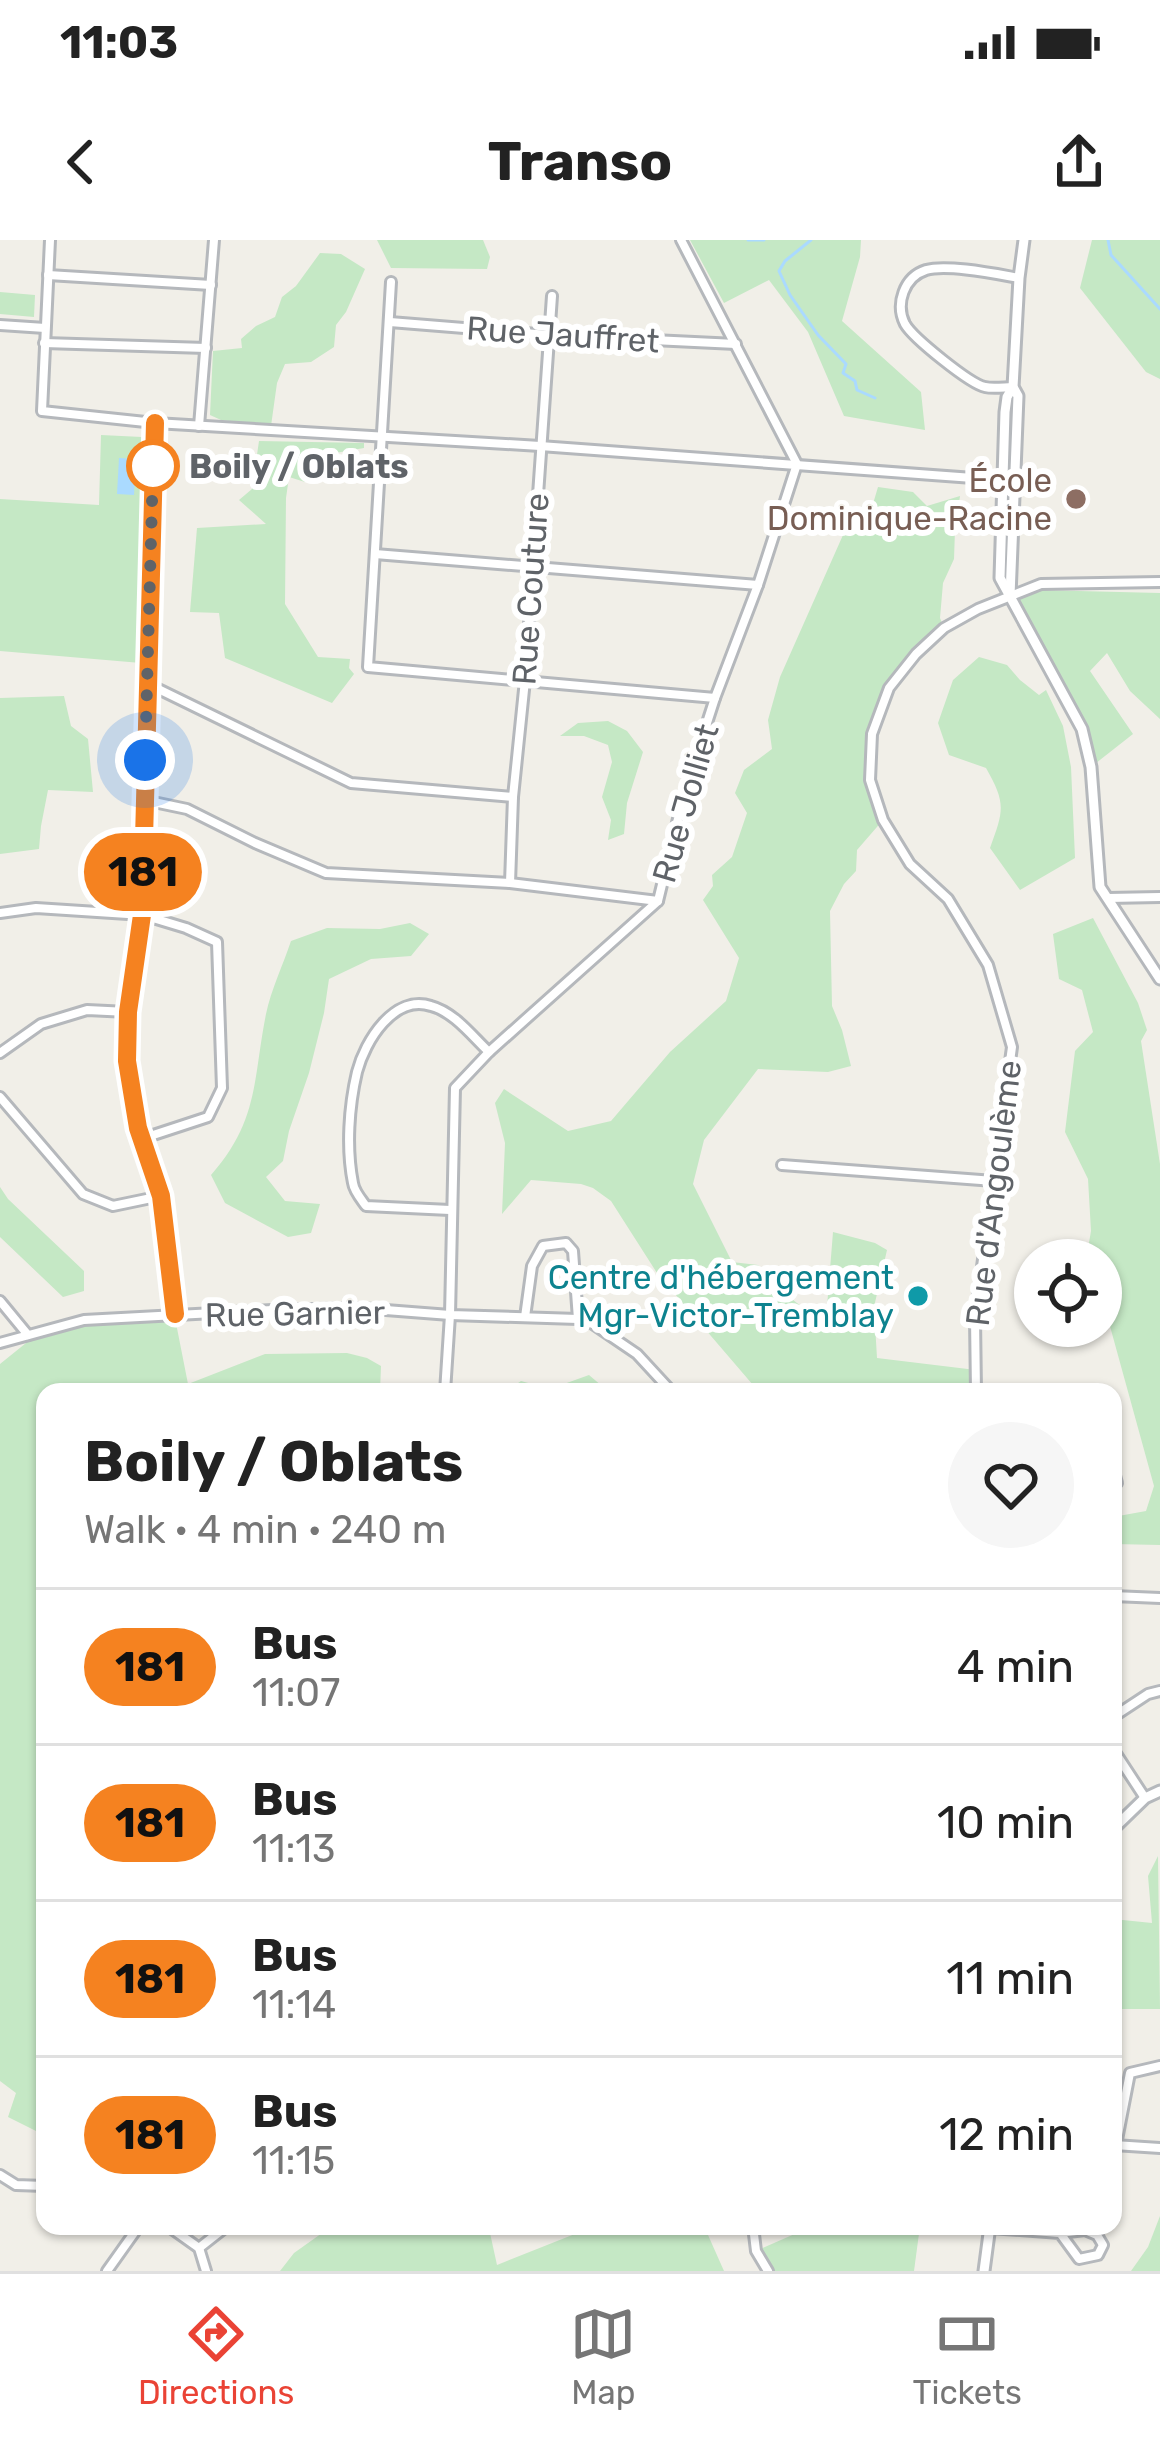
<!DOCTYPE html>
<html lang="en">
<head>
<meta charset="utf-8">
<style>
	:root { --surface:#fff; --page:#f6f6f6; --text:#222; --muted:#767676; --line:#e0e0e0; --accent:#ea4335 }
	body { margin:0; font-family:Rubik,sans-serif; background:var(--page); color:var(--text); height:100vh; display:flex; flex-direction:column; font-size:45px; white-space:nowrap }
	* { box-sizing:border-box; margin:0 }
	p { font-size:39px; color:var(--muted) }
	.icon { flex:none; width:66px; height:66px; fill:none; stroke:currentColor; stroke-width:2; stroke-linecap:round; stroke-linejoin:round }
	.map { position:relative; flex:1; overflow:hidden }
	.drawer { position:absolute; left:36px; top:1143px; width:1086px; height:852px; display:flex; flex-direction:column; background:var(--surface); border-radius:24px; box-shadow:0 3px 9px #0004 }
	.drawer>* { flex:none }
	.badge { padding:0 24px; border-radius:39px; font-size:42px; line-height:78px }
	.tools { position:absolute; left:1014px; top:999px; display:grid; gap:24px }
	.tools a { display:grid; place-items:center; width:108px; height:108px; border-radius:50%; background:var(--surface); box-shadow:0 3px 9px #0004; font-size:60px }
	.you { position:absolute; width:60px; height:60px; margin:-30px; border:9px solid #fff; border-radius:50%; background:#1a73e8; box-shadow:0 0 0 18px #1a73e833 }
	.map>.badge { position:absolute; translate:-50% -50%; box-shadow:0 0 0 6px #fff }
	.round { display:grid; place-items:center; flex:none; width:126px; height:126px; border-radius:63px; background:var(--page) }
	.head { display:flex; align-items:center; justify-content:space-between; height:204px; padding:0 48px }
	h1 { font-size:57px; font-weight:700; line-height:90px }
	ul { padding:0; list-style:none }
	li { display:flex; align-items:center; gap:36px; height:156px; padding:0 48px; border-top:3px solid var(--line) }
	li div { flex:1 }
	li b { display:block; font-size:45px }
	li em { font-style:normal }
	li .badge { min-width:132px; font-weight:700; text-align:center }
	.status { display:flex; justify-content:space-between; align-items:center; height:84px; padding:0 60px; background:var(--surface); direction:ltr }
	.status svg { height:33px; fill:currentColor }
	header { display:flex; justify-content:space-between; align-items:center; height:156px; padding:0 48px; background:var(--surface); font-size:54px; font-weight:700 }
	.tabs { display:flex; justify-content:space-around; align-items:center; height:168px; border-top:3px solid var(--line); background:var(--surface); font-size:33px; color:var(--muted) }
	.tabs a { display:grid; justify-items:center; gap:6px }
	.tabs .on { color:var(--accent) }
	.map>svg:first-child { display:block }
	.green { fill:#c5e8c5 }
	.water { fill:#aadaff }
	.lines { fill:none; stroke-linecap:round; stroke-linejoin:round }
	.stream { stroke:#aadaff; stroke-width:3 }
	.minor-casing { stroke:#b5b8bc; stroke-width:14 }
	.tertiary-casing { stroke:#b5b8bc; stroke-width:15 }
	.minor { stroke:#fff; stroke-width:8 }
	.tertiary { stroke:#fff; stroke-width:9 }
	.line-casing { stroke:#fff; stroke-width:27 }
	.line { stroke:#f58220; stroke-width:18 }
	.walk { stroke:#5f6368; stroke-width:12; stroke-dasharray:0 21.6 }
	.stop-dot { fill:#fff; stroke:#f58220; stroke-width:6 }
	.education-dot { fill:#8d6e63; stroke:#fff; stroke-width:4.5 }
	.culture-dot { fill:#0f9aa8; stroke:#fff; stroke-width:4.5 }
	.labels { text-anchor:middle; stroke-width:12; stroke-linejoin:round; paint-order:stroke }
	.street-label { font-size:33px; fill:#5f6368; stroke:#fff }
	.stop-label { font-size:33px; font-weight:bold; fill:#5f6368; stroke:#fff; text-anchor:start }
	.education-label { font-size:33px; fill:#785e54; stroke:#fff; text-anchor:end }
	.culture-label { font-size:33px; fill:#0d838f; stroke:#fff; text-anchor:end }
</style>
</head>
<body>
<div class="status"><b>11:03</b><svg viewBox="0 0 49 12"><path d="M0 12V9h3v3zM5 12V6h3v6zM10 12V3h3v9zM15 12V0h3v12zM26 1h20v11H26zM47 4h2v5h-2z"/></svg></div>
<header><svg class="icon" aria-label="back" viewBox="0 0 24 24"><path d="M15 5l-7 7 7 7"/></svg>Transo<svg class="icon" aria-label="share" viewBox="0 0 24 24"><path d="M12 15V3M7 8l5-5 5 5M5 13v7h14v-7"/></svg></header>
<div class="map">
<svg width="1160" height="2031" viewBox="0 0 1160 2031">
	<rect width="100%" height="100%" fill="#f1efe8"/>
	<g class="green">
		<polygon points="377,0 483,0 490,17 487,29 391,28"/>
		<polygon points="690,0 861,0 860,17 842,81 921,152 925,190 844,176 808,92 769,40 724,63"/>
		<polygon points="1092,0 1160,0 1160,139 1146,132 1080,48"/>
		<polygon points="320,13 341,14 365,29 346,72 336,85 334,107 311,122 285,124 277,143 271,186 221,180 210,175 213,111 242,108 241,99 256,86 275,77 282,57 296,46"/>
		<polygon points="0,52 35,55 34,77 0,74"/>
		<polygon points="101,195 142,197 141,423 0,411 0,259 99,265"/>
		<polygon points="259,201 364,203 364,208 324,215 322,225 305,242 289,237 286,258 285,364 318,417 350,419 349,428 354,434 332,463 225,418 219,373 190,372 197,288 266,284 239,260 252,249"/>
		<polygon points="878,247 913,252 927,266 960,256 955,290 954,319 943,343 940,378 944,388 889,448 872,494 870,540 883,580 857,610 856,631 844,644 830,671 832,766 842,790 851,826 828,832 758,829 704,900 693,944 732,1022 758,1025 774,1045 811,1074 827,1067 833,992 875,1003 887,1010 874,1067 877,1118 976,1130 976,1152 759,1152 657,1033 611,961 593,948 581,944 531,940 502,974 505,903 495,863 504,849 568,891 611,881 670,812 726,761 739,718 703,660 713,646 712,635 732,617 747,573 735,553 744,530 772,509 768,480 780,437 843,295 870,274"/>
		<polygon points="1038,350 1160,353 1160,479 1130,451 1107,413 1090,431 1133,494 1091,527 1082,489 1010,356"/>
		<path d="M979,417L1007,425L1020,440L1039,455L1046,450L1063,486L1071,527L1075,618L1020,650L990,608C1004,570 1006,563 986,528L949,515L938,483L953,440Z"/>
		<polygon points="64,456 71,486 88,499 93,552 48,550 41,586 39,609 0,614 0,458"/>
		<polygon points="608,481 627,491 643,512 627,563 624,594 608,600 611,580 602,557 612,522 608,505 584,496 560,496 578,483"/>
		<polygon points="1093,678 1138,763 1147,790 1141,801 1160,924 1160,1305 1113,1304 1113,1277 1146,1271 1154,1246 1108,1079 1101,1070 1101,1020 1086,1020 1091,991 1088,939 1065,892 1075,811 1093,792 1082,750 1059,739 1053,694"/>
		<path d="M410,683L429,694L411,716L371,719L329,739L324,773L309,833L289,891L283,921L266,937L285,961L320,964L311,993L288,997L225,963L211,935C259,881 253,839 266,774C271,750 283,725 291,701L327,688L380,689Z"/>
		<polygon points="0,947 8,959 84,1031 84,1051 63,1057 0,997"/>
		<polygon points="175,1078 188,1144 265,1114 347,1113 367,1118 381,1126 380,1152 45,1152 45,1893 40,1893 8,1877 16,1853 0,1841 0,1124 31,1099 83,1085"/>
		<polygon points="589,1135 609,1152 505,1152 521,1141 550,1149"/>
		<polygon points="1158,1616 1160,1769 1113,1769 1113,1679 1152,1683 1148,1636"/>
		<polygon points="1160,1976 1160,2031 1131,2031 1148,2007"/>
		<polygon points="332,1986 472,1986 490,1993 497,2025 595,1986 710,1986 708,1995 724,2031 280,2031 294,2013"/>
		<polygon points="813,1986 920,1986 914,2031 771,2031 756,2011"/>
	</g>
	<polygon class="water" points="119,218 136,219 134,255 117,254"/>
	<g class="lines">
		<g class="stream">
			<polyline points="748,0 764,0"/>
			<polyline points="811,0 785,21 779,31 790,55 818,95 846,124 843,133 855,141 857,150 875,158"/>
			<polyline points="1108,0 1111,15 1160,69"/>
		</g>
		<g class="minor-casing">
			<g id="minor">
				<polyline points="50,0 42,171 155,183 540,206 1014,241"/>
				<polyline points="48,35 211,45"/>
				<polyline points="391,42 368,427 715,458"/>
				<polyline points="390,82 549,95 736,104"/>
				<polyline points="0,85 45,88"/>
				<polyline points="44,103 206,108"/>
				<path d="M1013,147C1005,147 993,149 985,147C970,144 913,98 905,84C895,64 904,37 926,30C947,24 996,34 1019,38"/>
				<polyline points="155,183 143,675 128,772 127,821 138,888 161,956 175,1074"/>
				<polyline points="199,186 214,0"/>
				<polyline points="375,314 758,345"/>
				<polyline points="146,443 351,543 513,557"/>
				<polyline points="144,560 187,569 255,603 326,633 510,643 658,661"/>
				<polyline points="510,643 513,557 525,440 552,56"/>
				<polyline points="1108,658 1160,657"/>
				<polyline points="0,673 36,668 143,675 186,688 217,702 222,848 208,877 141,899"/>
				<polyline points="0,813 41,784 87,770 128,772"/>
				<polyline points="0,857 83,954 113,966 161,956"/>
				<polyline points="782,925 994,941"/>
				<path d="M450,970L366,966C361,959 354,951 353,943C346,908 349,866 357,832C365,801 394,754 431,766C454,772 472,796 489,812"/>
				<polyline points="0,1061 28,1095"/>
				<polyline points="525,1077 532,1026 543,1006 566,1003 573,1011 578,1079"/>
				<polyline points="0,1103 84,1080 272,1070 360,1068 450,1075 578,1079 587,1080 637,1114 672,1152"/>
				<polyline points="445,1152 450,1075 455,848 489,812 658,661 684,554 715,458 758,345 797,224 681,0"/>
				<polyline points="976,1152 975,1078 1012,807 988,725 948,659 910,624 883,580 870,540 872,494 889,448 916,414 944,388 978,369 1041,344 1160,342"/>
				<polyline points="1113,1228 1117,1243 1113,1243"/>
				<polyline points="1113,1356 1160,1358"/>
				<polyline points="1113,1477 1148,1454 1160,1451"/>
				<polyline points="1113,1509 1145,1558"/>
				<polyline points="1114,1905 1160,1908"/>
				<polyline points="1116,1905 1130,1833 1160,1826"/>
				<polyline points="0,1935 16,1945 45,1946"/>
				<polyline points="168,1986 199,2008 206,2031"/>
				<polyline points="753,1986 756,2011 768,2031"/>
				<polyline points="990,1988 1060,1993 1085,1990 1097,1995 1103,2005 1098,2015 1079,2019 1060,1993"/>
				<polyline points="199,2008 227,1986"/>
				<polyline points="107,2031 139,1986"/>
			</g>
		</g>
		<g class="tertiary-casing">
			<g id="tertiary">
				<polyline points="1013,147 1007,157 1005,172 1000,338 1082,489 1091,527 1100,647 1160,739"/>
				<polyline points="1010,356 1018,156 1013,147 1019,38 1024,0"/>
				<polyline points="1113,1589 1145,1558 1160,1551"/>
				<polyline points="984,2031 990,1986"/>
			</g>
		</g>
		<use href="#minor" class="minor"/>
		<use href="#tertiary" class="tertiary"/>
	</g>
	<g class="lines">
		<g class="line-casing">
			<polyline id="line" points="155,183 142,675 128,772 127,821 138,888 161,956 175,1074"/>
		</g>
		<use href="#line" class="line"/>
		<polyline class="walk" points="145,520 153,226"/>
	</g>
	<circle class="stop-dot" cx="153" cy="226" r="24"/>
	<circle class="education-dot" cx="1076" cy="259" r="12"/>
	<circle class="culture-dot" cx="918" cy="1056" r="12"/>
	<g class="labels">
		<g class="street-label">
			<text transform="translate(563 94) rotate(4)" y="12">Rue Jauffret</text>
			<text transform="translate(530 349) rotate(-86)" y="12">Rue Couture</text>
			<text transform="translate(685 563) rotate(-74)" y="12">Rue Jolliet</text>
			<text transform="translate(993 953) rotate(-83)" y="12">Rue d'Angoulème</text>
			<text transform="translate(295 1073) rotate(-1)" y="12">Rue Garnier</text>
		</g>
		<g class="stop-label">
			<text x="189" y="238">Boily / Oblats</text>
		</g>
		<g class="education-label">
			<text x="1052" y="252">École<tspan x="1052" dy="38">Dominique-Racine</tspan></text>
		</g>
		<g class="culture-label">
			<text x="894" y="1049">Centre d'hébergement<tspan x="894" dy="38">Mgr-Victor-Tremblay</tspan></text>
		</g>
	</g>
</svg>
<div class="tools">
<a><svg class="icon" aria-label="locate" viewBox="0 0 24 24"><circle cx="12" cy="12" r="6"/><path d="M12 2v4M12 18v4M2 12h4M18 12h4"/></svg></a>
</div>
<div class="you" style="left:145px;top:520px"></div>
<b class="badge" style="left:143px;top:632px;background:#f58220;color:#111">181</b>
<section class="drawer">
<div class="head"><div><h1>Boily / Oblats</h1><p>Walk · 4 min · 240 m</p></div><a class="round"><svg class="icon" aria-label="heart" viewBox="0 0 24 24"><path d="M12 20l-8-8c-3-5 5-10 8-4 3-6 11-1 8 4z"/></svg></a></div>
<ul>
<li><span class="badge" style="background:#f58220;color:#111">181</span><div><b>Bus</b><p>11:07</p></div><em>4 min</em></li>
<li><span class="badge" style="background:#f58220;color:#111">181</span><div><b>Bus</b><p>11:13</p></div><em>10 min</em></li>
<li><span class="badge" style="background:#f58220;color:#111">181</span><div><b>Bus</b><p>11:14</p></div><em>11 min</em></li>
<li><span class="badge" style="background:#f58220;color:#111">181</span><div><b>Bus</b><p>11:15</p></div><em>12 min</em></li>
</ul>
</section>
</div>
<nav class="tabs">
<a class="on"><svg class="icon" aria-label="directions" viewBox="0 0 24 24"><path d="M12 3l9 9-9 9-9-9zM9 14v-3h6M13 9l2 2-2 2"/></svg>Directions</a>
<a><svg class="icon" aria-label="map" viewBox="0 0 24 24"><path d="M3 6l6-2 6 2 6-2v14l-6 2-6-2-6 2zM9 4v14M15 6v14"/></svg>Map</a>
<a><svg class="icon" aria-label="tickets" viewBox="0 0 24 24"><path d="M3 7h18v10H3zM15 7v10"/></svg>Tickets</a>
</nav>
</body>
</html>
